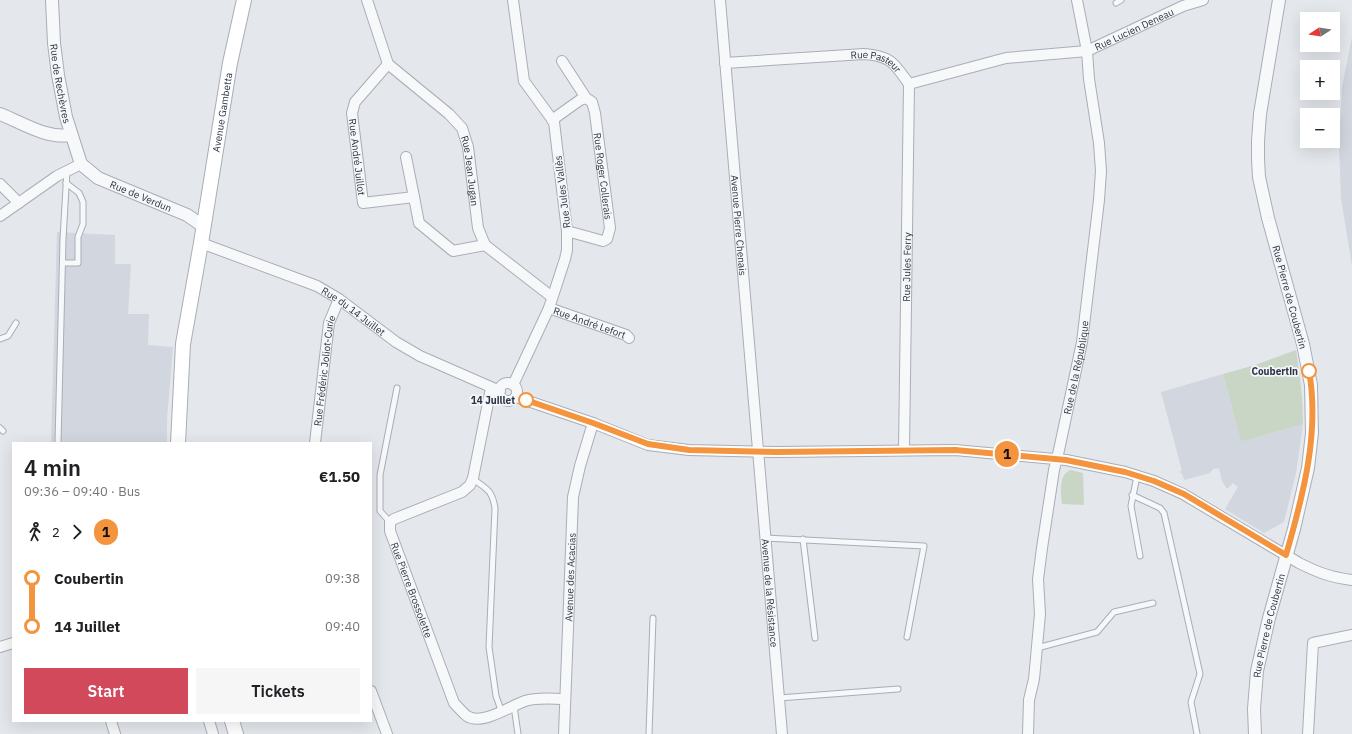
<!DOCTYPE html>
<html lang="en">
<head>
<meta charset="utf-8">
<style>
	:root { --surface:#fff; --page:#f6f6f6; --text:#202124; --muted:#757577; --accent:#d1495b }
	body { margin:0; font-family:"IBM Plex Sans",sans-serif; background:var(--page); color:var(--text); height:100vh; display:flex; flex-direction:column; font-size:15px; white-space:nowrap }
	* { box-sizing:border-box; margin:0 }
	p { font-size:13px; color:var(--muted) }
	.icon { flex:none; width:22px; height:22px; fill:none; stroke:currentColor; stroke-width:2; stroke-linecap:round; stroke-linejoin:round }
	.map { position:relative; flex:1; overflow:hidden }
	.panel { position:absolute; left:12px; top:442px; width:360px; height:280px; display:flex; flex-direction:column; background:var(--surface); border-radius:0px; box-shadow:0 4px 16px #0002 }
	.panel>* { flex:none }
	.badge { padding:0 8px; border-radius:13px; font-size:14px; line-height:26px }
	.needle { width:26px; rotate:258deg }
	.fabs { position:absolute; left:1300px; top:12px; display:grid; gap:8px }
	.fabs a { display:grid; place-items:center; width:40px; height:40px; border-radius:0px; background:var(--surface); box-shadow:0 4px 16px #0002; font-size:20px }
	.map>.badge { position:absolute; translate:-50% -50%; box-shadow:0 0 0 2px #fff }
	.legs { display:flex; align-items:center; gap:6px; height:44px; padding:0 12px; font-size:13px }
	.legs p { margin-inline-start:auto }
	.overview { display:flex; align-items:center; justify-content:space-between; height:68px; padding:0 12px }
	h1 { font-size:22px; font-weight:600; line-height:30px }
	.action { display:flex; gap:8px; margin-top:auto; padding:8px 12px }
	.action a { flex:1; height:46px; border-radius:0px; background:var(--accent); color:#fff; font-size:16px; font-weight:600; line-height:46px; text-align:center }
	.action a+a { background:var(--page); color:var(--text) }
	ul { padding:0 12px; list-style:none }
	li { display:flex; align-items:center; gap:14px; height:48px; font-size:15px }
	li i { display:grid; place-items:center; width:6px; height:100%; margin:0 5px; background:currentColor }
	li i::after { content:''; width:10px; height:10px; margin:-5px; border:3px solid; border-radius:50%; background:var(--surface) }
	li p { margin-inline-start:auto }
	li:first-child i { background:linear-gradient(#0000 50%,currentColor 0) }
	li:last-child i { background:linear-gradient(currentColor 50%,#0000 0) }
	.map>svg:first-child { display:block }
	.built { fill:#d2d6de }
	.green { fill:#c9d6c5 }
	.lines { fill:none; stroke-linecap:round; stroke-linejoin:round }
	.service-casing { stroke:#a9aeb7; stroke-width:7 }
	.minor-casing { stroke:#a9aeb7; stroke-width:12 }
	.tertiary-casing { stroke:#a9aeb7; stroke-width:14 }
	.secondary-casing { stroke:#a9aeb7; stroke-width:16 }
	.service { stroke:#f7f8fa; stroke-width:5 }
	.minor { stroke:#f7f8fa; stroke-width:10 }
	.tertiary { stroke:#f7f8fa; stroke-width:12 }
	.secondary { stroke:#fff; stroke-width:14 }
	.line-1-casing { stroke:#fff; stroke-width:9 }
	.line-1 { stroke:#f4943f; stroke-width:6 }
	.stop-1-dot { fill:#fff; stroke:#f4943f; stroke-width:2 }
	.labels { text-anchor:middle; stroke-width:3.5; stroke-linejoin:round; paint-order:stroke }
	.street-label { font-size:10px; fill:#2b3445; stroke:#f4f6f9 }
	.stop-label { font-size:10px; font-weight:bold; fill:#2b3445; stroke:#f4f6f9; text-anchor:end }
</style>
</head>
<body>
<div class="map">
<svg width="1352" height="734" viewBox="0 0 1352 734">
	<rect width="100%" height="100%" fill="#e4e7ec"/>
	<g class="built">
		<polygon points="1352,37 1352,266 1341,198 1339,144 1342,87"/>
		<polygon points="57,232 115,235 115,264 131,264 128,314 149,314 148,345 173,347 167,419 167,443 51,443"/>
		<polygon points="1223,374 1241,442 1303,424 1296,473 1284,522 1264,533 1225,509 1238,487 1233,483 1227,489 1222,481 1219,468 1213,469 1210,473 1184,480 1182,473 1181,474 1180,471 1182,471 1161,392"/>
	</g>
	<g class="green">
		<path d="M1296,350C1300,375 1303,399 1303,424L1241,442L1223,374L1255,365Z"/>
		<path d="M1071,470L1083,473L1084,505L1062,504C1061,493 1058,474 1071,470Z"/>
	</g>
	<g class="lines">
		<g class="service-casing">
			<g id="service">
				<polyline points="1116,3 1121,0"/>
				<polyline points="63,263 78,263 78,237 83,224 83,202 79,193 66,183"/>
				<polyline points="0,339 8,336 16,323"/>
				<polyline points="0,428 3,431"/>
				<polyline points="58,443 63,239 67,170"/>
				<polyline points="1137,476 1131,506 1140,556"/>
				<path d="M473,479C487,489 492,490 495,508L489,647L496,696L501,710"/>
				<polyline points="1132,495 1160,508 1164,513 1200,674 1191,702 1197,734"/>
				<polyline points="390,522 380,511 380,475 397,388"/>
				<polyline points="765,538 924,546 907,637"/>
				<polyline points="803,539 815,638"/>
				<polyline points="1037,648 1097,632 1114,612 1153,603"/>
				<polyline points="779,698 898,689"/>
				<polyline points="514,706 518,734"/>
				<polyline points="649,734 653,618"/>
			</g>
		</g>
		<g class="minor-casing">
			<g id="minor">
				<path id="s1" d="M367,0L388,64L449,114L462,128L468,147L478,228L485,245L552,297"/>
				<path id="s2" d="M720,0L782,734"/>
				<polyline points="562,61 586,98"/>
				<path id="s3" d="M725,63L864,54C891,56 894,63 909,84L1006,58L1087,51L1183,6L1203,0"/>
				<path id="s4" d="M388,64L355,102L352,113L363,203L414,197L419,223L453,251L485,245"/>
				<path id="s5" d="M552,120L580,100L586,98L592,102L595,113L610,228L607,239L603,241L567,231"/>
				<polyline points="406,157 414,197"/>
				<polyline points="0,184 19,203"/>
				<polyline points="0,216 57,176 81,164"/>
				<path id="s6" d="M201,243L317,286L339,299L396,342L420,356L500,391"/>
				<path id="s7" d="M549,308L626,335L629,338"/>
				<circle cx="508" cy="392" r="9"/>
				<polyline points="513,385 549,308 565,259 567,250 567,231 554,122 524,81 513,0"/>
				<path id="s8" d="M491,388L473,478L470,485L462,492L394,519L390,522V531L454,703C458,707 463,713 467,716C482,726 510,706 525,701C538,697 552,699 565,699"/>
				<path d="M516,397L593,423L648,445L689,450L777,452L955,450L1066,460L1125,472L1154,481L1183,494L1299,563C1319,573 1330,577 1352,580"/>
				<path id="s9" d="M315,443L329,323L339,299"/>
				<path id="s10" d="M904,450L909,84"/>
				<polyline points="0,647 13,643"/>
				<polyline points="371,691 387,734"/>
				<polyline points="111,721 115,734"/>
				<polyline points="209,721 213,734"/>
				<path id="s11" d="M564,734L573,497L580,466L593,423"/>
				<path id="s12" d="M1028,734L1029,700L1034,679L1040,614L1038,579L1042,548L1054,470L1059,450L1082,342L1099,200L1101,171L1099,143L1089,79L1087,51L1077,0"/>
				<polyline points="1308,734 1313,643 1352,635"/>
			</g>
		</g>
		<g class="tertiary-casing">
			<g id="tertiary">
				<path id="s13" d="M52,0L54,43L58,75L66,117L81,164L98,178L187,215L203,226"/>
				<path d="M0,114C23,123 46,139 71,135"/>
				<path id="s14" d="M1255,734L1254,709L1257,671L1269,618L1294,529L1308,468L1312,433L1311,385L1303,344L1268,218L1259,177L1258,159V141L1260,114L1279,0"/>
			</g>
		</g>
		<g class="secondary-casing">
			<g id="secondary">
				<path id="s15" d="M178,443L183,344L201,243L230,63L244,0"/>
				<polyline points="232,721 236,734"/>
			</g>
		</g>
		<use href="#service" class="service"/>
		<use href="#minor" class="minor"/>
		<use href="#tertiary" class="tertiary"/>
		<use href="#secondary" class="secondary"/>
	</g>
	<g class="lines">
		<g class="line-1-casing">
			<path id="line-1" d="M526,400L593,423L648,444L689,450L777,452L955,450L1066,460L1125,472L1154,481L1184,494L1286,555C1303,496 1320,432 1309,371"/>
		</g>
		<use href="#line-1" class="line-1"/>
	</g>
	<g class="stop-1-dot">
		<circle cx="1309" cy="371" r="7"/>
		<circle cx="526" cy="400" r="7"/>
	</g>
	<g class="labels">
		<g class="street-label">
			<text dy="4" stroke="none"><textPath href="#s3" startOffset="430">Rue Lucien Deneau</textPath></text>
			<text dy="4" stroke="none"><textPath href="#s3" startOffset="153">Rue Pasteur</textPath></text>
			<text dy="4" stroke="none"><textPath href="#s13" startOffset="84">Rue de Rechèvres</textPath></text>
			<text dy="4" stroke="none"><textPath href="#s15" startOffset="334">Avenue Gambetta</textPath></text>
			<text dy="4" stroke="none"><textPath href="#s4" startOffset="106">Rue André Juillot</textPath></text>
			<text dy="4" stroke="none"><textPath href="#s1" startOffset="209">Rue Jean Jugan</textPath></text>
			<text dy="4" stroke="none"><textPath href="#s5" startOffset="123">Rue Roger Collerais</textPath></text>
			<text transform="translate(562 192) rotate(-97)" y="4">Rue Jules Vallès</text>
			<text dy="4" stroke="none"><textPath href="#s13" startOffset="236">Rue de Verdun</textPath></text>
			<text dy="4" stroke="none"><textPath href="#s2" startOffset="226">Avenue Pierre Chenais</textPath></text>
			<text dy="4" stroke="none"><textPath href="#s10" startOffset="183">Rue Jules Ferry</textPath></text>
			<text transform="translate(1290 297) rotate(75)" y="4">Rue Pierre de Coubertin</text>
			<text dy="4" stroke="none"><textPath href="#s6" startOffset="168">Rue du 14 Juillet</textPath></text>
			<text dy="4" stroke="none"><textPath href="#s7" startOffset="43">Rue André Lefort</textPath></text>
			<text dy="4" stroke="none"><textPath href="#s12" startOffset="371">Rue de la République</textPath></text>
			<text dy="4" stroke="none"><textPath href="#s9" startOffset="73">Rue Frédéric Joliot-Curie</textPath></text>
			<text dy="4" stroke="none"><textPath href="#s11" startOffset="157">Avenue des Acacias</textPath></text>
			<text dy="4" stroke="none"><textPath href="#s8" startOffset="260">Rue Pierre Brossolette</textPath></text>
			<text dy="4" stroke="none"><textPath href="#s2" startOffset="595">Avenue de la Résistance</textPath></text>
			<text dy="4" stroke="none"><textPath href="#s14" startOffset="110">Rue Pierre de Coubertin</textPath></text>
		</g>
		<g class="stop-label">
			<text x="1298" y="375">Coubertin</text>
			<text x="515" y="404">14 Juillet</text>
		</g>
	</g>
</svg>
<div class="fabs">
<a><svg class="needle" viewBox="-14 -14 28 28"><path d="M0-13l5 13h-10z" fill="#e53935"/><path d="M0 13l5-13h-10z" fill="#757577"/></svg></a>
<a>+</a>
<a>−</a>
</div>
<b class="badge" style="left:1007px;top:454px;background:#f4943f;color:#111">1</b>
<section class="panel">
<div class="overview"><div><h1>4 min</h1><p>09:36 – 09:40 · Bus</p></div><b>€1.50</b></div>
<div class="legs"><svg class="icon" aria-label="walk" viewBox="0 0 24 24"><circle cx="13" cy="4" r="2"/><path d="M13 8l-2 6 4 7M11 14l-3 7M7 12l3-4h3l4 4"/></svg>2<svg class="icon" aria-label="forward" viewBox="0 0 24 24"><path d="M9 5l7 7-7 7"/></svg><b class="badge" style="background:#f4943f;color:#111">1</b></div>
<ul>
<li><i style="color:#f4943f"></i><b>Coubertin</b><p>09:38</p></li>
<li><i style="color:#f4943f"></i><b>14 Juillet</b><p>09:40</p></li>
</ul>
<div class="action"><a>Start</a><a>Tickets</a></div>
</section>
</div>
</body>
</html>
